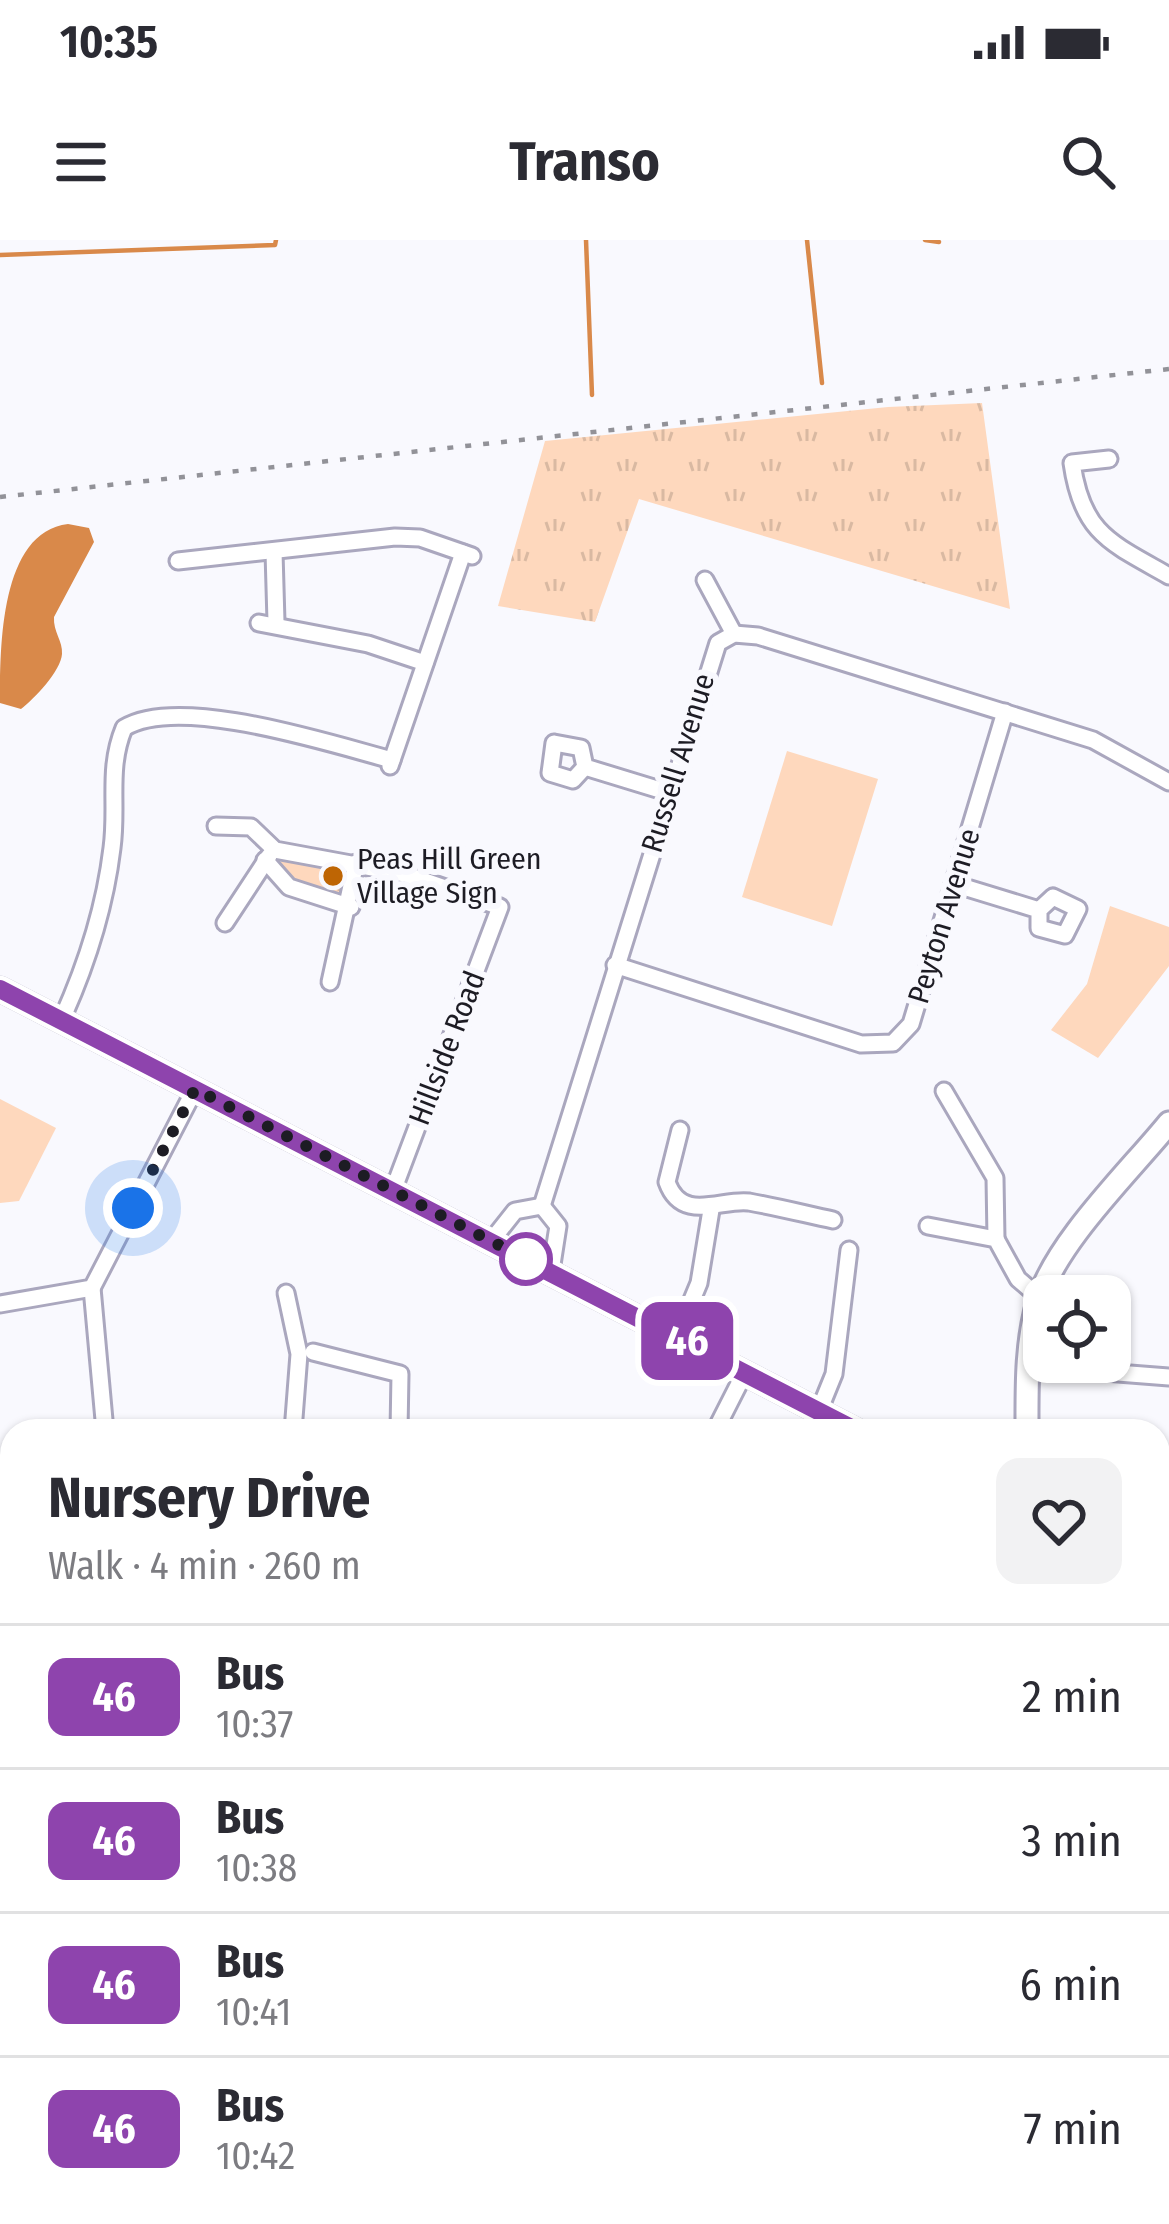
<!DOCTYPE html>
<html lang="en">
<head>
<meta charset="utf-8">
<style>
	:root { --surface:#fff; --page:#f2f2f3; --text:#2b2b33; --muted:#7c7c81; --line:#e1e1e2 }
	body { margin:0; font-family:"Fira Sans Condensed",sans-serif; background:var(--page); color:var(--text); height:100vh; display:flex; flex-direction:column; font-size:45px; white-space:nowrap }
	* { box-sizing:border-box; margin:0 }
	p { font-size:39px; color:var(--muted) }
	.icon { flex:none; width:66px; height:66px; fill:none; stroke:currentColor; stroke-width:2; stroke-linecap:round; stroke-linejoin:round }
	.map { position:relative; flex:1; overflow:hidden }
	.details { position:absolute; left:0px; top:1179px; width:1170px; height:807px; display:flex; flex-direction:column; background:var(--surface); border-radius:36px 36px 0 0; box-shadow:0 3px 9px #0004 }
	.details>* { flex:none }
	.badge { padding:0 24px; border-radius:18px; font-size:42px; line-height:78px }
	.controls { position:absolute; left:1023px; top:1035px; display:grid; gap:24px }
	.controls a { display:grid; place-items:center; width:108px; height:108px; border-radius:24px; background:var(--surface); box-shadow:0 3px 9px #0004; font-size:60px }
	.you { position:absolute; width:60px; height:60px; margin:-30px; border:9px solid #fff; border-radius:50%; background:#1a73e8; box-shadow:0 0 0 18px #1a73e833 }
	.map>.badge { position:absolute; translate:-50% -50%; box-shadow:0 0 0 6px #fff }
	.round { display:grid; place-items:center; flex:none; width:126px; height:126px; border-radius:24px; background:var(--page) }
	.headline { display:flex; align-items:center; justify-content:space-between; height:204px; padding:0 48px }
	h1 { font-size:57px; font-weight:700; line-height:90px }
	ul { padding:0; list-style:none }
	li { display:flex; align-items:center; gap:36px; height:144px; padding:0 48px; border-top:3px solid var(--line) }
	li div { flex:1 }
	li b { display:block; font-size:45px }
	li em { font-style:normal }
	li .badge { min-width:132px; font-weight:700; text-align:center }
	.status { display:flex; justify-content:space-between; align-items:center; height:84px; padding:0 60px; background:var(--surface); direction:ltr }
	.status svg { height:33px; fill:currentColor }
	header { display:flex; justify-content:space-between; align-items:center; height:156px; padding:0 48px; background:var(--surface); font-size:54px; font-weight:700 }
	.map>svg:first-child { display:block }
	.grass { fill:url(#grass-tufts) }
	.green { fill:#fed8bd }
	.water { fill:#d9894a }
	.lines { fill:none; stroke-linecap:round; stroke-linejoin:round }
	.stream { stroke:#d9894a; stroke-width:4.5 }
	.river { stroke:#d9894a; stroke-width:24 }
	.street-casing { stroke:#aaa7be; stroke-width:21 }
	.secondary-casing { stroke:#aaa7be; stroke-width:27 }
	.street { stroke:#fff; stroke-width:15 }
	.secondary { stroke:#fff; stroke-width:21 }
	.rail { stroke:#929298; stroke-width:4.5; stroke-dasharray:6 12; stroke-linecap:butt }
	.line-casing { stroke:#fff; stroke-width:27 }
	.line { stroke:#8e44ad; stroke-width:18 }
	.walk { stroke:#1d1c24; stroke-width:12; stroke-dasharray:0 21.6 }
	.poi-dot { fill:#be6504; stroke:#f9f9fe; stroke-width:4.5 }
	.stop-dot { fill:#fff; stroke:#8e44ad; stroke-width:6 }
	.labels { text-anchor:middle; stroke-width:12; stroke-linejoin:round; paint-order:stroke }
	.street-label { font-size:30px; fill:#1d1c24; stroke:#f9f9fe }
	.poi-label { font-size:30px; fill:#1d1c24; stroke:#f9f9fe; text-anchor:start }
</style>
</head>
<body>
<div class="status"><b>10:35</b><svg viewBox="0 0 49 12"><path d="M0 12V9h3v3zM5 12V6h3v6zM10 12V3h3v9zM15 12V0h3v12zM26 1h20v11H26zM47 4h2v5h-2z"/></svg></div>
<header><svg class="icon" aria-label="menu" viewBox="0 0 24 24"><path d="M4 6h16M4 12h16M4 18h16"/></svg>Transo<svg class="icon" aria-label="search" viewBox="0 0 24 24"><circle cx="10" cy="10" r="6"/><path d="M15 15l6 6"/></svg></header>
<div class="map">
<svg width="1169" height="1984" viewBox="0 0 1169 1984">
	<defs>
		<pattern id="grass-tufts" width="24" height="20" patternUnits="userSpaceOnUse" patternTransform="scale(3)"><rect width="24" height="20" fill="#fed8bd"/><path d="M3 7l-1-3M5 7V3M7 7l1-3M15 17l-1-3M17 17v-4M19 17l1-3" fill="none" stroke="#d9b9a2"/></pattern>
	</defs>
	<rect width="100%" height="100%" fill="#f9f9fe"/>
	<g class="grass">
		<polygon points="982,163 1010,369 639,259 595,382 498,366 545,201 888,167"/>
		<polygon points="286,616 347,629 346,658 292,640 278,624"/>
	</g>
	<g class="green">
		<polygon points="787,511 878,539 832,686 742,657"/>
		<polygon points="1110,666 1169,687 1169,726 1098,818 1051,790 1087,744"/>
		<polygon points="0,859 56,888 19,961 0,963"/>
	</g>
	<path class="water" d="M68,284L89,288L94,302L54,377C53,392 63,401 62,414C61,431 34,459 21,469L0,463C0,407 0,292 68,284Z"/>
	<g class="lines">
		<g class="stream">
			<polyline points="586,0 592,155"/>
			<polyline points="807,0 822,143"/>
			<polyline points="925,0 939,2"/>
			<polyline points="0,15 275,5 276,0"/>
		</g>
		<g class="river">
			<polyline points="0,1837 12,1841"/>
			<polyline points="690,1974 780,1984"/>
		</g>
		<g class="street-casing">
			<g id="street">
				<path d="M1109,219L1072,223C1082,294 1111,303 1169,336"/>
				<polyline points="274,312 276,382"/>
				<polyline points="178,321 395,297 420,298 472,316"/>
				<polyline points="705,340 734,394"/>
				<polyline points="259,383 368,404 425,423"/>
				<polyline points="390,526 463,313"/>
				<polyline points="585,527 573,540 550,533 554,503 581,508 585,527 670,553"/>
				<polyline points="216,586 251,587 275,610 405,634 500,667 394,948"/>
				<polyline points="265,620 289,647 351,667"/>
				<polyline points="954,644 1039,670 1053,657 1078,669 1065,695 1039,688 1039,670"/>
				<polyline points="225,683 269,616"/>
				<polyline points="615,725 861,804 893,803 911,784 1005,472"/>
				<polyline points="330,742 356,623"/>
				<path d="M62,779C86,726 105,666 112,608C118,565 107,529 124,488C179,454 331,504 392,520"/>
				<polyline points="944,851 995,938 996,999"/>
				<path d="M680,890L667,942C682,984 722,958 749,962C777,967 805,974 833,980"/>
				<polyline points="542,966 718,403 734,394 758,396 1093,500 1169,542"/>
				<polyline points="928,986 996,999 1018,1039 1039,1057"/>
				<polyline points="492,1000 515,971 542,966 558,986 551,1031"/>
				<polyline points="92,1048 105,1191"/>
				<polyline points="286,1053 299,1114 293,1191"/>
				<polyline points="0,1064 92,1048 195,849"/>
				<polyline points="677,1096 699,1043 711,970"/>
				<polyline points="313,1112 400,1134 399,1191"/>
				<polyline points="1028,1126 1169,1137"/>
				<polyline points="819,1171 834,1134 849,1010"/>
				<polyline points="577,1191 578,1190"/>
				<polyline points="715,1191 745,1132"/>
				<polyline points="0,1235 12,1234"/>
				<polyline points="0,1345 12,1344"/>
				<polyline points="0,1443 12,1442"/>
				<polyline points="1158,1594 1166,1605 1158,1632"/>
				<polyline points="1158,1701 1169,1702"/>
				<polyline points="12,1715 12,1741"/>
				<polyline points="1158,1853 1169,1850"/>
				<polyline points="1158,1973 1169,1974"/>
			</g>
		</g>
		<g class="secondary-casing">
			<g id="secondary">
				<polyline points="0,749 857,1191"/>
				<path d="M1027,1191C1027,1148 1026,1104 1038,1062C1055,1003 1130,931 1169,883"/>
				<polyline points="1158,1401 1169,1411"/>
			</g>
		</g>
		<use href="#street" class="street"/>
		<use href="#secondary" class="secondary"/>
		<polyline class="rail" points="0,257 1169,129"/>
	</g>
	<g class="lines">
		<g class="line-casing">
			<polyline id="line" points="0,749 857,1191"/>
		</g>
		<use href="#line" class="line"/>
		<polyline class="walk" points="133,968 195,849 526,1019"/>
	</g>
	<circle class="poi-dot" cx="333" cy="636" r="12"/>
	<circle class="stop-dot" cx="526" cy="1019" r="24"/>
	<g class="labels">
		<g class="street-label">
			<text transform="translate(678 523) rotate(-73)" y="10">Russell Avenue</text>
			<text transform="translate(944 676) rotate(-73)" y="10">Peyton Avenue</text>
			<text transform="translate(447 808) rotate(-69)" y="10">Hillside Road</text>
		</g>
		<g class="poi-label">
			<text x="357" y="629">Peas Hill Green<tspan x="357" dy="34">Village Sign</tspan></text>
		</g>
	</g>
</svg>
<div class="controls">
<a><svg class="icon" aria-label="locate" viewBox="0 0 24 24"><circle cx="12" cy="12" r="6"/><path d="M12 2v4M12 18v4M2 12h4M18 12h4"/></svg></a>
</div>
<div class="you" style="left:133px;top:968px"></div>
<b class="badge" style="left:687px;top:1101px;background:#8e44ad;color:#fff">46</b>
<section class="details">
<div class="headline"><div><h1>Nursery Drive</h1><p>Walk · 4 min · 260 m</p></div><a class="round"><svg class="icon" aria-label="heart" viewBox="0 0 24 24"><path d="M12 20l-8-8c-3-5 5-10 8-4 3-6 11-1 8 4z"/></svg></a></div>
<ul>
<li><span class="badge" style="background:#8e44ad;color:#fff">46</span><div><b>Bus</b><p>10:37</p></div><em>2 min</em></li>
<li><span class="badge" style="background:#8e44ad;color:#fff">46</span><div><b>Bus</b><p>10:38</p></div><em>3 min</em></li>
<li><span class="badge" style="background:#8e44ad;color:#fff">46</span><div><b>Bus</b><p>10:41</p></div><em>6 min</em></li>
<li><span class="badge" style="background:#8e44ad;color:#fff">46</span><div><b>Bus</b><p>10:42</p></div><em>7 min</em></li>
</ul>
</section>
</div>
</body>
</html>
